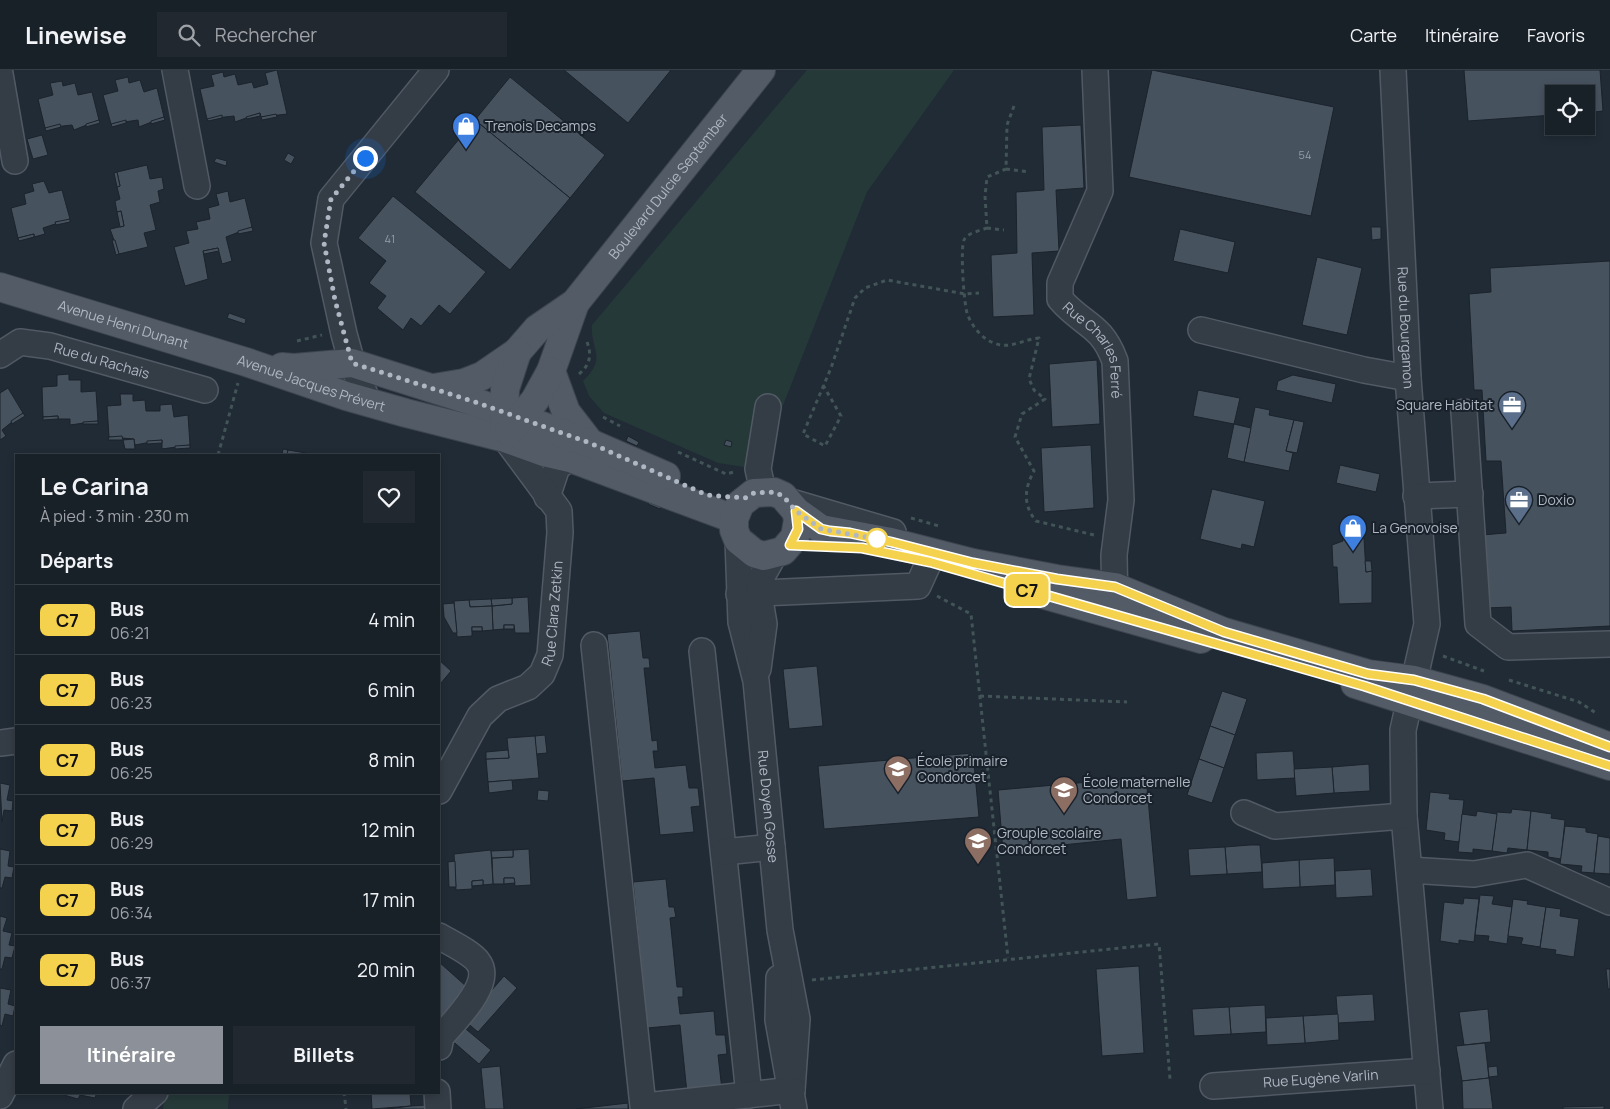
<!DOCTYPE html>
<html lang="fr">
<head>
<meta charset="utf-8">
<style>
	:root { --surface:#182028; --page:#212830; --text:#f1f3f6; --muted:#9fa3a8; --line:#363e45; --accent:#8c9099 }
	body { margin:0; font-family:Manrope,sans-serif; background:var(--page); color:var(--text); height:100vh; display:flex; flex-direction:column; font-size:19px; white-space:nowrap }
	* { box-sizing:border-box; margin:0 }
	p { font-size:16px; color:var(--muted) }
	.icon { flex:none; width:28px; height:28px; fill:none; stroke:currentColor; stroke-width:2; stroke-linecap:round; stroke-linejoin:round }
	.map { position:relative; flex:1; overflow:hidden }
	.sheet { position:absolute; left:15px; top:384px; width:425px; height:640px; display:flex; flex-direction:column; background:var(--surface); border-radius:0px; box-shadow:0 2px 8px #0003,0 0 0 1px var(--line) }
	.sheet>* { flex:none }
	.badge { padding:0 10px; border-radius:8px; font-size:18px; line-height:32px }
	.controls { position:absolute; left:1545px; top:15px; display:grid; gap:10px }
	.controls a { display:grid; place-items:center; width:50px; height:50px; border-radius:0px; background:var(--surface); box-shadow:0 2px 8px #0003,0 0 0 1px var(--line); font-size:25px }
	.you { position:absolute; width:25px; height:25px; margin:-12px; border:4px solid #fff; border-radius:50%; background:#1a73e8; box-shadow:0 0 0 8px #1a73e833 }
	.map>.badge { position:absolute; translate:-50% -50%; box-shadow:0 0 0 2px #fff }
	h2 { padding:0 25px; font-size:19px; line-height:45px }
	.round { display:grid; place-items:center; flex:none; width:52px; height:52px; border-radius:0px; background:var(--page) }
	.overview { display:flex; align-items:center; justify-content:space-between; height:85px; padding:0 25px }
	h1 { font-size:24px; font-weight:700; line-height:38px }
	.cta { display:flex; gap:10px; margin-top:auto; padding:10px 25px }
	.cta a { flex:1; height:58px; border-radius:0px; background:var(--accent); color:#fff; font-size:20px; font-weight:700; line-height:58px; text-align:center }
	.cta a+a { background:var(--page); color:var(--text) }
	ul { padding:0; list-style:none }
	li { display:flex; align-items:center; gap:15px; height:70px; padding:0 25px; border-top:1px solid var(--line) }
	li div { flex:1 }
	li b { display:block; font-size:19px }
	li em { font-style:normal }
	li .badge { min-width:55px; font-weight:700; text-align:center }
	header { display:flex; align-items:center; gap:30px; box-sizing:border-box; height:70px; padding:0 25px; background:var(--surface); border-bottom:1px solid var(--line) }
	header strong { font-size:24px }
	nav { display:flex; gap:28px; margin-inline-start:auto; font-size:18px }
	.search { width:350px; height:45px; background:var(--page); display:flex; align-items:center; gap:12px; box-sizing:border-box; padding:0 18px; border-radius:0px; color:var(--muted); font-size:19px }
	.map>svg:first-child { display:block }
	.green { fill:#253938 }
	.building { fill:#47525f; stroke:#1b232c }
	.lines { fill:none; stroke-linecap:round; stroke-linejoin:round }
	.minor-casing { stroke:#515a64; stroke-width:28 }
	.major-casing { stroke:#3d454f; stroke-width:30 }
	.path { stroke:#425456; stroke-width:3; stroke-dasharray:4 4; stroke-linecap:butt }
	.minor { stroke:#343c46; stroke-width:25 }
	.major { stroke:#525b66; stroke-width:28 }
	.line-casing { stroke:#fff; stroke-width:11 }
	.line { stroke:#f5d24d; stroke-width:8 }
	.walk { stroke:#aeb7c3; stroke-width:5; stroke-dasharray:0 9 }
	.stop-dot { fill:#fff; stroke:#f5d24d; stroke-width:2.5 }
	.labels { text-anchor:middle; stroke-width:4; stroke-linejoin:round; paint-order:stroke }
	.number-label { font-size:11px; fill:#949eaa }
	.poi-label { font-size:14px; fill:#aeb7c3; stroke:#19212a; text-anchor:start }
	.street-label { font-size:14px; fill:#aeb7c3; stroke:#19212a }
</style>
</head>
<body>
<header>
<strong>Linewise</strong>
<div class="search"><svg class="icon" aria-label="search" viewBox="0 0 24 24"><circle cx="10" cy="10" r="6"/><path d="M15 15l6 6"/></svg>Rechercher</div>
<nav><a>Carte</a><a>Itinéraire</a><a>Favoris</a></nav>
</header>
<div class="map">
<svg width="1610" height="1039" viewBox="0 0 1610 1039">
	<rect width="100%" height="100%" fill="#202b35"/>
	<g class="green">
		<path d="M807,0H954L867,122L758,399L718,393L604,343L589,326L583,311C608,287 590,280 592,255Z"/>
		<polygon points="165,1023 229,1023 228,1039 163,1039"/>
	</g>
	<g class="building">
		<polygon points="277,0 287,44 261,47 260,43 235,52 234,46 207,49 200,19 214,16 211,5 223,2 224,7 235,4 238,15 252,12 254,18 268,14 265,3"/>
		<polygon points="564,0 671,0 628,53"/>
		<polygon points="1152,0 1334,37 1311,146 1129,107"/>
		<polygon points="1464,0 1600,0 1603,41 1586,43 1586,24 1554,24 1554,45 1468,51"/>
		<polygon points="128,7 129,13 140,10 144,22 157,18 164,47 139,57 138,50 111,54 103,25 118,21 115,10"/>
		<polygon points="510,7 605,85 570,128 475,50"/>
		<polygon points="62,11 63,16 75,13 78,25 92,22 99,50 74,60 72,55 45,58 38,29 53,25 50,13"/>
		<polygon points="260,43 260,46 247,49 246,47"/>
		<polygon points="276,44 277,47 262,50 261,47"/>
		<polygon points="222,45 222,48 208,51 207,49"/>
		<polygon points="164,47 165,50 151,54 151,51"/>
		<polygon points="99,50 100,53 86,57 86,54"/>
		<polygon points="126,50 126,53 112,57 111,54"/>
		<polygon points="475,50 570,128 510,200 415,122"/>
		<polygon points="60,54 61,57 46,61 45,58"/>
		<polygon points="1081,55 1084,118 1056,120 1059,181 1032,183 1034,245 993,247 991,185 1017,183 1016,122 1044,120 1042,57"/>
		<polygon points="42,65 48,85 33,89 27,69"/>
		<polygon points="288,83 295,87 291,94 284,90"/>
		<polygon points="216,88 227,91 226,96 214,92"/>
		<polygon points="147,95 150,109 162,107 164,119 158,121 160,132 150,135 156,160 144,163 148,177 119,184 110,159 124,156 121,141 117,142 115,131 120,129 117,117 120,116 117,102"/>
		<polygon points="117,102 120,116 117,117 114,103"/>
		<polygon points="44,111 49,123 62,120 70,149 43,158 45,164 34,167 34,164 18,168 11,138 26,134 24,124 34,121 32,114"/>
		<polygon points="228,121 230,132 245,128 252,157 226,167 232,191 222,194 218,178 203,181 208,209 185,216 174,177 189,173 186,161 198,159 196,152 210,149 208,138 219,135 216,124"/>
		<polygon points="393,126 486,202 450,244 439,235 421,256 411,248 403,260 377,238 386,226 369,213 386,191 358,168"/>
		<polygon points="121,141 124,156 120,157 117,142"/>
		<polygon points="70,149 70,152 56,155 55,152"/>
		<polygon points="252,157 253,161 238,164 238,161"/>
		<polygon points="1371,157 1381,157 1381,169 1372,170"/>
		<polygon points="1180,159 1235,172 1228,203 1173,191"/>
		<polygon points="34,164 34,167 19,171 18,168"/>
		<polygon points="112,170 115,170 119,184 116,185"/>
		<polygon points="218,178 219,181 204,184 203,181"/>
		<polygon points="1317,187 1362,198 1347,265 1302,255"/>
		<polygon points="1610,191 1610,556 1512,561 1511,537 1486,538 1482,465 1506,463 1501,391 1486,391 1482,320 1474,320 1469,224 1491,222 1490,198"/>
		<polygon points="229,243 246,249 245,254 227,248"/>
		<polygon points="1097,290 1100,354 1052,357 1049,294"/>
		<polygon points="69,304 69,310 81,310 81,322 96,321 98,351 70,355 70,349 58,349 58,346 43,347 42,317 57,316 57,305"/>
		<polygon points="1293,305 1336,314 1332,333 1276,320 1278,311"/>
		<polygon points="8,318 23,343 2,360 6,366 0,370 0,323"/>
		<polygon points="1198,320 1240,328 1234,354 1193,346"/>
		<polygon points="120,324 133,324 133,331 145,330 146,341 160,341 160,335 172,334 174,347 188,345 190,375 162,379 162,370 135,375 134,369 109,367 107,336 121,335"/>
		<polygon points="1255,337 1270,340 1269,345 1294,350 1286,381 1293,383 1289,401 1244,392"/>
		<polygon points="23,343 25,346 12,354 11,351"/>
		<polygon points="58,346 58,349 43,350 43,347"/>
		<polygon points="1294,350 1304,352 1297,383 1286,381"/>
		<polygon points="98,351 98,354 83,354 83,352"/>
		<polygon points="1234,354 1251,358 1244,392 1227,388"/>
		<polygon points="122,366 123,370 108,370 109,367"/>
		<polygon points="628,366 639,372 637,376 626,371"/>
		<polygon points="134,369 135,379 125,379 123,370"/>
		<polygon points="162,370 162,373 147,374 147,371"/>
		<polygon points="726,370 732,372 731,377 724,375"/>
		<polygon points="190,375 190,378 175,379 175,376"/>
		<polygon points="1091,375 1094,438 1044,442 1041,378"/>
		<polygon points="283,379 288,380 287,385 282,385"/>
		<polygon points="288,380 306,383 306,385 287,385"/>
		<polygon points="1340,395 1380,404 1376,422 1336,413"/>
		<polygon points="1212,419 1265,431 1254,477 1242,474 1241,479 1200,469"/>
		<polygon points="650,430 662,435 660,439 648,434"/>
		<polygon points="1364,468 1366,502 1372,501 1372,533 1339,534 1337,497 1333,497 1332,475 1343,471 1343,469"/>
		<polygon points="1365,491 1371,491 1372,501 1366,502"/>
		<polygon points="528,527 530,563 515,563 514,555 504,555 504,559 493,560 492,536 512,534 512,528"/>
		<polygon points="512,528 512,534 492,536 491,529"/>
		<polygon points="491,529 492,536 470,537 469,530"/>
		<polygon points="469,530 470,537 492,536 493,560 482,561 482,557 472,557 472,566 457,567 454,531"/>
		<polygon points="454,533 457,563 453,563 444,547 443,534"/>
		<rect x="504" y="555" width="10" height="4"/>
		<rect x="472" y="557" width="10" height="4"/>
		<polygon points="640,561 643,588 649,588 650,598 644,598 652,671 657,670 658,681 653,681 655,698 686,695 689,718 698,718 700,736 691,737 694,762 660,765 654,708 622,711 607,564"/>
		<polygon points="439,590 451,601 441,613 439,611"/>
		<polygon points="817,596 823,656 789,659 783,599"/>
		<polygon points="1222,621 1247,629 1235,665 1210,656"/>
		<polygon points="1210,656 1235,665 1224,698 1199,689"/>
		<polygon points="545,665 547,683 536,684 535,666"/>
		<polygon points="535,666 539,708 488,712 486,689 509,688 507,668"/>
		<polygon points="508,680 509,688 486,689 486,682"/>
		<polygon points="1293,681 1295,708 1257,710 1256,683"/>
		<polygon points="973,683 979,747 824,759 818,696"/>
		<polygon points="1199,689 1224,698 1212,733 1187,725"/>
		<polygon points="1369,694 1370,721 1334,723 1332,697"/>
		<polygon points="1332,697 1334,723 1296,726 1294,699"/>
		<polygon points="1146,707 1157,827 1127,830 1121,769 1003,781 998,720"/>
		<polygon points="512,710 513,720 489,723 488,712"/>
		<polygon points="0,713 10,715 7,730 13,731 12,741 4,740 2,752"/>
		<polygon points="538,720 549,721 548,731 537,730"/>
		<polygon points="1430,722 1450,724 1449,729 1464,730 1459,772 1444,770 1445,763 1426,760"/>
		<polygon points="1512,739 1531,741 1527,780 1508,778 1507,783 1492,781 1497,742 1511,743"/>
		<polygon points="1477,741 1497,744 1492,781 1473,779 1473,783 1458,782 1462,744 1476,746"/>
		<polygon points="1531,741 1552,744 1551,748 1565,750 1561,789 1548,787 1548,782 1527,780"/>
		<polygon points="1565,756 1586,758 1586,762 1598,764 1594,803 1581,802 1582,796 1560,794"/>
		<polygon points="1598,766 1610,768 1610,804 1594,803"/>
		<polygon points="1250,775 1260,775 1262,802 1227,804 1225,777"/>
		<polygon points="1225,777 1227,804 1190,806 1188,779"/>
		<polygon points="0,779 10,781 8,796 14,797 12,808 5,807 2,818 0,818"/>
		<polygon points="529,779 531,815 515,816 514,808 504,808 504,814 493,814 492,788 513,787 513,780"/>
		<polygon points="491,780 493,814 483,815 483,810 472,811 472,819 456,820 454,784"/>
		<polygon points="513,780 513,787 492,788 491,781"/>
		<polygon points="1334,788 1335,815 1300,817 1299,790"/>
		<polygon points="1299,790 1300,817 1263,819 1262,793"/>
		<polygon points="455,791 456,817 449,817 448,792"/>
		<polygon points="1371,799 1373,826 1336,828 1335,801"/>
		<polygon points="504,808 514,808 515,813 504,814"/>
		<polygon points="666,809 669,837 674,837 676,847 670,848 677,917 683,917 683,927 678,927 680,944 714,941 716,965 725,965 727,984 718,985 722,1020 687,1023 680,955 647,958 633,812"/>
		<polygon points="483,810 483,815 472,816 472,811"/>
		<polygon points="1480,825 1494,826 1492,834 1512,837 1507,874 1488,871 1489,866 1475,865"/>
		<polygon points="1464,828 1479,829 1474,872 1459,870 1459,874 1440,871 1444,832 1463,834"/>
		<polygon points="1513,829 1528,831 1527,834 1546,837 1540,877 1521,874 1523,868 1508,866"/>
		<polygon points="1546,837 1561,839 1560,846 1579,849 1574,887 1555,884 1556,880 1540,878"/>
		<polygon points="0,846 7,848 3,861 12,863 9,875 15,876 12,888 5,887 2,899 0,899"/>
		<polygon points="439,892 467,917 439,951"/>
		<polygon points="1139,896 1144,983 1102,986 1096,899"/>
		<polygon points="1606,899 1610,899 1610,919 1608,919"/>
		<polygon points="504,906 517,918 478,962 465,951"/>
		<polygon points="0,918 11,920 8,934 15,936 13,946 5,944 2,956 0,955"/>
		<polygon points="1373,924 1375,951 1338,953 1336,926"/>
		<polygon points="1265,935 1266,962 1231,964 1229,937"/>
		<polygon points="1229,937 1231,964 1194,966 1192,939"/>
		<polygon points="1488,939 1491,972 1464,975 1459,942"/>
		<polygon points="1338,944 1339,970 1305,973 1303,946"/>
		<polygon points="1303,946 1305,973 1267,975 1266,948"/>
		<polygon points="461,955 491,980 479,994 449,968"/>
		<polygon points="1485,973 1489,1008 1462,1011 1456,976"/>
		<polygon points="500,996 504,1039 485,1039 481,998"/>
		<polygon points="1497,996 1498,1006 1489,1007 1488,997"/>
		<polygon points="1489,1008 1493,1039 1463,1039 1462,1011"/>
		<polygon points="97,1022 95,1028 80,1025 78,1029 64,1025 64,1022"/>
		<polygon points="371,1022 410,1022 411,1036 372,1039"/>
		<polygon points="628,1033 628,1039 576,1039"/>
		<polygon points="426,1035 427,1039 387,1039 411,1036"/>
		<polygon points="1604,1036 1604,1039 1563,1039 1563,1037"/>
	</g>
	<g class="lines">
		<g class="minor-casing">
			<g id="minor">
				<polyline points="175,0 197,116"/>
				<path id="s1" d="M1095,0L1100,121L1060,213V229C1083,256 1101,253 1115,291L1121,430L1114,485L1115,538"/>
				<path id="s2" d="M1393,0L1408,308L1427,554L1403,660L1404,746L1430,1039"/>
				<polyline points="0,4 15,91"/>
				<polyline points="1201,260 1364,300 1408,308"/>
				<path id="s3" d="M0,285L20,272L50,276L205,320"/>
				<polyline points="368,332 352,293 344,264 324,173 331,129 436,0"/>
				<polyline points="1464,342 1478,554 1508,577 1610,574"/>
				<polyline points="763,421 758,399 768,337"/>
				<polyline points="1416,426 1470,424"/>
				<polyline points="547,427 557,397 570,388"/>
				<polyline points="791,432 893,462"/>
				<path id="s4" d="M738,470L741,552L756,611L780,860L797,949L792,1020"/>
				<polyline points="739,524 918,516 933,483"/>
				<polyline points="594,575 643,1036 665,1034"/>
				<polyline points="702,581 749,1025"/>
				<polyline points="758,599 764,554 759,524 760,510 774,485"/>
				<polyline points="0,673 16,671"/>
				<path id="s5" d="M439,721L480,646L498,629L528,617L542,604L550,585L560,463L559,441L505,368"/>
				<polyline points="1244,743 1275,756 1404,746"/>
				<polyline points="724,782 772,777"/>
				<polyline points="1409,800 1474,804 1527,795 1610,832"/>
				<path d="M439,866C449,872 472,883 478,892C494,913 455,950 441,967L439,977"/>
				<polyline points="779,908 778,950 794,1039"/>
				<path id="s6" d="M1213,1016L1427,1001"/>
				<polyline points="437,1022 438,1039"/>
				<polyline points="0,1026 16,994"/>
				<polyline points="136,1039 155,1022"/>
				<polyline points="666,1039 665,1034 792,1020"/>
			</g>
		</g>
		<g class="major-casing">
			<g id="major">
				<path id="s7" d="M0,217L246,292L346,326L406,343L505,368L544,382L570,388L734,449"/>
				<polyline points="575,233 551,301 566,342 590,373"/>
				<polyline points="282,297 294,298 352,293 475,332 590,373 666,406"/>
				<path id="s8" d="M434,318L464,313L482,306L517,282L537,259L575,233L761,0"/>
				<polyline points="504,359 505,319 517,282"/>
				<polyline points="509,362 535,330 551,301"/>
				<polyline points="796,441 798,450 795,467 783,481 764,486 754,483 738,470 734,460 734,449 740,434 754,423 774,422 783,426 796,441 821,459 891,472 973,493 1057,509 1115,517 1224,562 1368,604 1414,610 1483,629 1610,677"/>
				<polyline points="1024,519 1201,569"/>
				<polyline points="1355,614 1610,696"/>
			</g>
		</g>
		<g class="path">
			<path d="M1014,36L1007,55L1006,99L987,107L985,126L987,158C979,161 967,163 964,170C960,179 964,238 968,246C973,257 982,269 994,273C1009,280 1024,269 1039,268L1029,309L1034,320L1045,329L1022,344L1015,367L1034,401C1024,419 1023,435 1036,451L1094,465"/>
			<polyline points="1006,99 1029,102"/>
			<polyline points="987,158 1004,160"/>
			<polyline points="297,271 322,265"/>
			<path d="M579,304C590,295 592,285 587,272"/>
			<polyline points="823,315 841,346 825,376 803,364 831,298 855,228 865,218 887,210 965,224 979,223"/>
			<polyline points="603,347 620,356"/>
			<polyline points="678,382 726,404 734,402"/>
			<polyline points="218,385 238,313"/>
			<polyline points="911,448 939,456"/>
			<polyline points="937,526 971,544 1008,888"/>
			<polyline points="1443,586 1484,601"/>
			<polyline points="1509,610 1579,632 1596,643"/>
			<polyline points="980,626 1127,632"/>
			<polyline points="812,910 1159,874 1170,1009"/>
			<polyline points="344,1022 346,1039"/>
		</g>
		<use href="#minor" class="minor"/>
		<use href="#major" class="major"/>
	</g>
	<g class="lines">
		<g class="line-casing">
			<polyline id="line" points="1610,677 1483,629 1414,610 1368,604 1224,562 1115,517 1057,509 973,493 891,472 850,463 830,461 821,459 796,441 798,459 790,475 862,478 930,492 1364,616 1610,696"/>
		</g>
		<use href="#line" class="line"/>
		<polyline class="walk" points="365,88 331,129 324,173 335,230 352,293 475,332 590,373 707,425 745,428 754,423 774,422 783,426 796,441 821,459 877,469"/>
	</g>
	<defs>
		<g id="shop-pin" transform="scale(1.4375)"><path d="M0 17L-7.5 6A9.5 9.5 0 1 1 7.5 6Z" fill="#3f7fe0" stroke="#19212a"/><path d="M-5-2.5h2.3a2.7 3.5 0 0 1 5.4 0H5L5.5 6h-11ZM-1.5-2.5h3a1.5 2.3 0 0 0-3 0Z" fill="#fff"/></g>
		<g id="office-pin" transform="scale(1.4375)"><path d="M0 17L-7.5 6A9.5 9.5 0 1 1 7.5 6Z" fill="#5c6f8a" stroke="#19212a"/><path d="M-6-3h4V-5.5h4V-3h4V5H-6ZM-1-4.5V-3h2v-1.5ZM-6 0V1H6V0Z" fill="#fff"/></g>
		<g id="school-pin" transform="scale(1.4375)"><path d="M0 17L-7.5 6A9.5 9.5 0 1 1 7.5 6Z" fill="#8d6e63" stroke="#19212a"/><path d="M0-5L7-2L0 1L-7-2ZM-4 1L0 2.5L4 1V4Q0 6-4 4Z" fill="#fff"/></g>
	</defs>
	<g fill-rule="evenodd">
		<use href="#shop-pin" x="466" y="56"/>
		<use href="#office-pin" x="1512" y="335"/>
		<use href="#office-pin" x="1519" y="430"/>
		<use href="#shop-pin" x="1353" y="458"/>
		<use href="#school-pin" x="898" y="699"/>
		<use href="#school-pin" x="1064" y="720"/>
		<use href="#school-pin" x="978" y="771"/>
	</g>
	<circle class="stop-dot" cx="877" cy="469" r="10"/>
	<g class="labels">
		<g class="number-label">
			<text x="1305" y="89">54</text>
			<text x="390" y="173">41</text>
		</g>
		<g class="poi-label">
			<text x="485" y="61">Trenois Decamps</text>
			<text x="1493" y="340" text-anchor="end">Square Habitat</text>
			<text x="1538" y="435">Doxio</text>
			<text x="1372" y="463">La Genovoise</text>
			<text x="917" y="696">École primaire<tspan x="917" dy="16">Condorcet</tspan></text>
			<text x="1083" y="717">École maternelle<tspan x="1083" dy="16">Condorcet</tspan></text>
			<text x="997" y="768">Grouple scolaire<tspan x="997" dy="16">Condorcet</tspan></text>
		</g>
		<g class="street-label">
			<text dy="5" stroke="none"><textPath href="#s8" startOffset="318">Boulevard Dulcie September</textPath></text>
			<text dy="5" stroke="none"><textPath href="#s7" startOffset="129">Avenue Henri Dunant</textPath></text>
			<text dy="5" stroke="none"><textPath href="#s2" startOffset="258">Rue du Bourgamon</textPath></text>
			<text dy="5" stroke="none"><textPath href="#s1" startOffset="302">Rue Charles Ferré</textPath></text>
			<text dy="5" stroke="none"><textPath href="#s3" startOffset="108">Rue du Rachais</textPath></text>
			<text dy="5" stroke="none"><textPath href="#s7" startOffset="326">Avenue Jacques Prévert</textPath></text>
			<text dy="5" stroke="none"><textPath href="#s5" startOffset="224">Rue Clara Zetkin</textPath></text>
			<text dy="5" stroke="none"><textPath href="#s4" startOffset="269">Rue Doyen Gosse</textPath></text>
			<text dy="5" stroke="none"><textPath href="#s6" startOffset="108">Rue Eugène Varlin</textPath></text>
		</g>
	</g>
</svg>
<div class="controls">
<a><svg class="icon" aria-label="locate" viewBox="0 0 24 24"><circle cx="12" cy="12" r="6"/><path d="M12 2v4M12 18v4M2 12h4M18 12h4"/></svg></a>
</div>
<div class="you" style="left:365px;top:88px"></div>
<b class="badge" style="left:1027px;top:520px;background:#f5d24d;color:#111">C7</b>
<section class="sheet">
<div class="overview"><div><h1>Le Carina</h1><p>À pied · 3 min · 230 m</p></div><a class="round"><svg class="icon" aria-label="heart" viewBox="0 0 24 24"><path d="M12 20l-8-8c-3-5 5-10 8-4 3-6 11-1 8 4z"/></svg></a></div>
<h2>Départs</h2>
<ul>
<li><span class="badge" style="background:#f5d24d;color:#111">C7</span><div><b>Bus</b><p>06:21</p></div><em>4 min</em></li>
<li><span class="badge" style="background:#f5d24d;color:#111">C7</span><div><b>Bus</b><p>06:23</p></div><em>6 min</em></li>
<li><span class="badge" style="background:#f5d24d;color:#111">C7</span><div><b>Bus</b><p>06:25</p></div><em>8 min</em></li>
<li><span class="badge" style="background:#f5d24d;color:#111">C7</span><div><b>Bus</b><p>06:29</p></div><em>12 min</em></li>
<li><span class="badge" style="background:#f5d24d;color:#111">C7</span><div><b>Bus</b><p>06:34</p></div><em>17 min</em></li>
<li><span class="badge" style="background:#f5d24d;color:#111">C7</span><div><b>Bus</b><p>06:37</p></div><em>20 min</em></li>
</ul>
<div class="cta"><a>Itinéraire</a><a>Billets</a></div>
</section>
</div>
</body>
</html>
